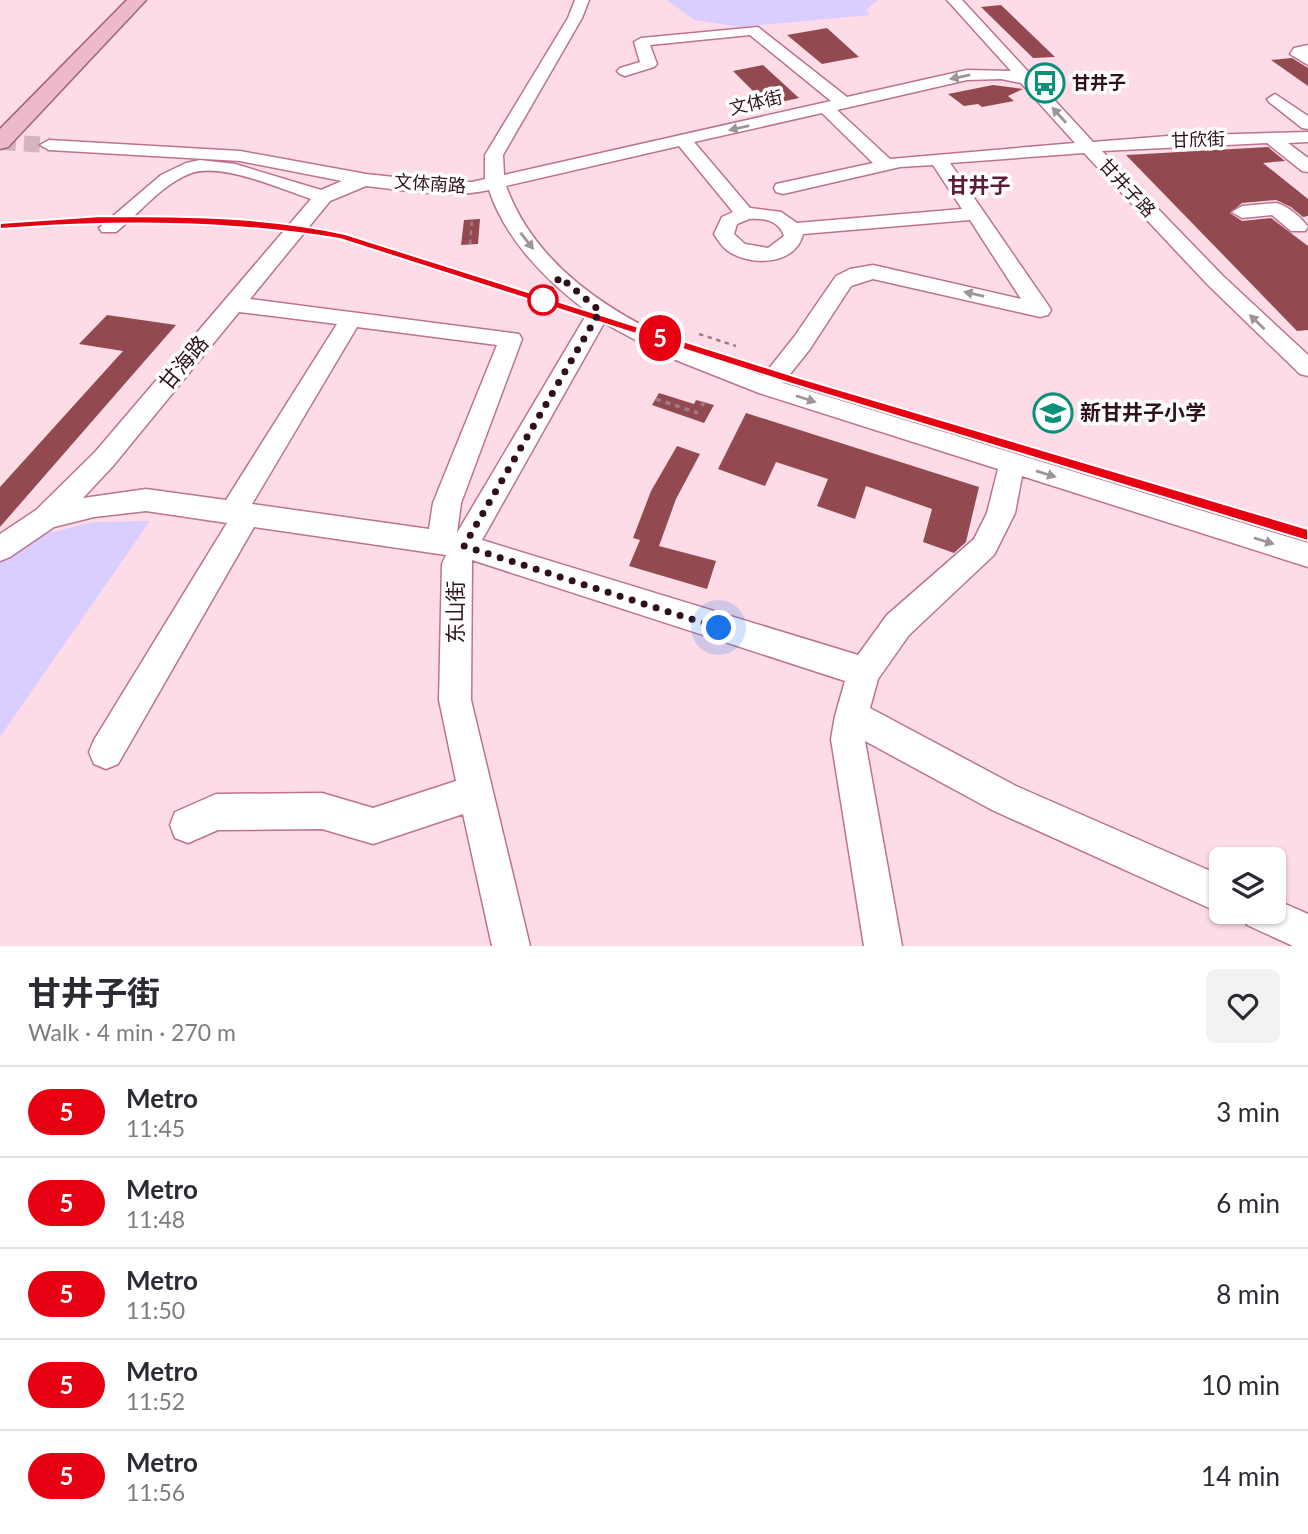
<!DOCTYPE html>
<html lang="en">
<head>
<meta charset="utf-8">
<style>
	:root { --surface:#fff; --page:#f2f2f3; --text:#2b2b33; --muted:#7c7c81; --line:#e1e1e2 }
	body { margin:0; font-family:Lato,"Noto Sans SC",sans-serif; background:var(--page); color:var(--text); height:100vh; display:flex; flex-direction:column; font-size:26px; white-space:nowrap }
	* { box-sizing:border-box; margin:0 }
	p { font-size:23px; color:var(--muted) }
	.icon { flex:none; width:38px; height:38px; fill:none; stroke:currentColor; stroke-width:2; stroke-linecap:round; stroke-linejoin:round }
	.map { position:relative; height:946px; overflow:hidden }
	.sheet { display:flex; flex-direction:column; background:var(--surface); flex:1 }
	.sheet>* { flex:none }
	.badge { padding:0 14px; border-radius:23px; font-size:24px; line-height:46px }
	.fabs { position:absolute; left:1209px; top:847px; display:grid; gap:14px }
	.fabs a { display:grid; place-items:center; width:77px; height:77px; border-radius:10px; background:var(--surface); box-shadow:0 2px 5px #0004; font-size:35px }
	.you { position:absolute; width:35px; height:35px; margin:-18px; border:5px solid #fff; border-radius:50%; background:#1a73e8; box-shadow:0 0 0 10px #1a73e833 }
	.map>.badge { position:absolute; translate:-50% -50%; box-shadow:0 0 0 4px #fff }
	.round { display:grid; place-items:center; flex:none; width:74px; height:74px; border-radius:10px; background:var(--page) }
	.head { display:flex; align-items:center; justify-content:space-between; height:119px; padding:0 28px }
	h1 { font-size:33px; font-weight:700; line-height:52px }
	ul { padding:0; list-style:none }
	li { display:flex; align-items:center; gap:21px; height:91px; padding:0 28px; border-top:2px solid var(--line) }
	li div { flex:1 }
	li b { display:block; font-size:26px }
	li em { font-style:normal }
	li .badge { min-width:77px; font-weight:700; text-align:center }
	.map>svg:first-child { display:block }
	.green { fill:#d9ceff }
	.building { fill:#924a50 }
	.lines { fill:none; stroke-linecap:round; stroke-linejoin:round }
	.minor-tunnel { stroke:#d4b3bf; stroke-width:16; stroke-dasharray:16 8; stroke-linecap:butt }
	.minor-casing { stroke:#bd728f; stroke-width:3 }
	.major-casing { stroke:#a2607a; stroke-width:3 }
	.path-far1 { stroke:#9c7c88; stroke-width:2.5; stroke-dasharray:4.5 4.5; stroke-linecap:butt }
	.path { stroke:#9c7c88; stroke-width:3.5; stroke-dasharray:5 5; stroke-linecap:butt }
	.minor { fill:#fff; fill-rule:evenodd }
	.major { fill:#ecb9cd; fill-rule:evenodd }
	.oneway { fill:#a19499 }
	.line { fill:#e60012; stroke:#fff; stroke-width:2 }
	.walk { stroke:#2e111d; stroke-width:7; stroke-dasharray:0 12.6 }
	.stop-dot { fill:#fff; stroke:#e60012; stroke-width:3.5 }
	.labels { text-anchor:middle; stroke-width:7; stroke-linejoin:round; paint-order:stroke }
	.far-poi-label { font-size:18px; font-weight:bold; fill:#2e111d; stroke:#fff; text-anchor:start }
	.far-street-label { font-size:18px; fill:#2e111d; stroke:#fff }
	.far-quarter-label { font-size:21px; font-weight:bold; fill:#5d1b39; stroke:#fff }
	.street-label { font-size:21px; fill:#2e111d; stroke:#fff }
	.poi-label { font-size:21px; font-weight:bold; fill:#2e111d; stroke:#fff; text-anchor:start }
</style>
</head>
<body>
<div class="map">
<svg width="1308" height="946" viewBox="0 0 1308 946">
	<rect width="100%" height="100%" fill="#fedce7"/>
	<g class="green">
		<polygon points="667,0 878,0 866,10 870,15 740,27 694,20"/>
		<polygon points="150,521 0,737 0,562 45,534 93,522"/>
	</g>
	<g class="building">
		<polygon points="1001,5 1055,57 1033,58 981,7"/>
		<polygon points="827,28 859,57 822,64 787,35"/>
		<polygon points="1292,58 1308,68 1308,86 1271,60"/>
		<polygon points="763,65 799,98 767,105 733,71"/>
		<polygon points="993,85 1023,89 1008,96 1014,101 982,107 978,104 964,106 948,94"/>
		<polygon points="1268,147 1285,161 1263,163 1308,199 1308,216 1303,217 1291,207 1276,200 1242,203 1230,213 1242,221 1271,218 1308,246 1308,330 1297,331 1126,155"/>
		<polygon points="480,219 478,244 461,245 464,220"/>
		<polygon points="107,315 176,325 0,527 0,487 123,351 79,344"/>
		<polygon points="659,393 694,404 696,400 714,405 704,423 652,405"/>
		<polygon points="746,413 979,487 966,542 954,553 923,542 932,509 866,486 855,519 817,506 828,479 776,462 765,486 718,469"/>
		<polygon points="677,446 700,454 676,499 659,546 716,561 707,589 629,566 640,540 633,538 651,491"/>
	</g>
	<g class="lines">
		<polyline class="minor-tunnel" points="0,142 49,145"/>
		<g class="minor-casing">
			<g id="minor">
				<path d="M575,0H589L582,18L503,155L504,175L831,101L750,35L650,45L657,64L654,67L625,76L620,74L617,71L620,68L640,62L634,42L641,38L758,27L847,97L967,70L1011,71L947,0H962L1093,142L1168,136L1308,132V142L1288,143L1308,158V172L1302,171L1267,143L1102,151L1223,276L1308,355V376L1300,374L1208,285L1084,153L950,163L1048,305L1051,310L1048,315L1040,317L873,279L851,286L810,349L783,383L1308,543V567L1022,476L1015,513L994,555L909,635L878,679L870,708L1016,786L1222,876V912H1227L1222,914L1209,908L992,810L865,741L902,946H864L831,739L835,716L845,681L472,560L471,700L530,946H492L463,814L373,844L322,829L218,830L188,843L175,838L170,825L175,812L216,794L322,793L373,808L456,781L439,700L442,564L446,555L254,527L118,764L106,769L94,764L89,752L94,740L227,523L146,511L94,517L54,527L10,557L0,561V534L36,510L95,452L311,199C281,189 219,161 189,174C161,185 139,214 116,232H102L99,228L161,175L186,163L200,160L235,164L321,190L342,181L240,161L49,150L40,145L49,140L240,151L366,174L440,182H472L485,179V155L568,18ZM1001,79L1021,83L1075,143L890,159L837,110L967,80ZM822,113L873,163L776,184L774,188L776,192L783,194L900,167L933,165L962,209L797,223L781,212L750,208L694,142ZM679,146L733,212L722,217L714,234C718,240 722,247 728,251C751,267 796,265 803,234L970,220L1021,299L873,265L850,269L836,276L794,337L763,376C664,342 544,291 506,186ZM366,186C406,190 449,199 489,190C505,239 547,282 588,312L457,533L461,503L522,339L519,334L250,299L330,201ZM749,219C764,218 779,220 784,236L768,248L745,244L734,234L737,224ZM239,312L337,324L226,500L146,489L83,498L113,466ZM604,323L663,355L759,393L998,469L987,513L974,539L887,615L858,655L482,540ZM357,327L497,345L433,503L429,529L252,504Z"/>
				<polygon points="1308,45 1308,65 1290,54 1294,48"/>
				<polygon points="1275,94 1308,116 1308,129 1302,128 1269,102 1267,99"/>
				<path d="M1276,203C1288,206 1301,217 1308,227L1305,231H1291L1272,215L1242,218L1232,212L1242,206Z"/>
				<polygon points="1274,899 1308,914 1308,946 1293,946 1247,925 1241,912 1274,912"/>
			</g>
		</g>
		<g class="major-casing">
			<polygon id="major" points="127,0 146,0 8,147 0,149 0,129"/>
		</g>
		<g class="path-far1">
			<polyline points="470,244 472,219"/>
			<polyline points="699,334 736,346"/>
		</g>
		<g class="path">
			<polyline points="656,399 698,413"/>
			<polyline points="702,406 704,402"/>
		</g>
		<use href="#minor" class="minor"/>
		<use href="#major" class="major"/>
	</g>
	<defs><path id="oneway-solid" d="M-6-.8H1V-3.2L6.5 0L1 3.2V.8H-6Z" transform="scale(1.75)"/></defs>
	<g class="oneway">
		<use href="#oneway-solid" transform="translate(960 77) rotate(169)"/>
		<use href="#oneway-solid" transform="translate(1059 115) rotate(-132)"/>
		<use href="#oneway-solid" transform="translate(739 128) rotate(167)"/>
		<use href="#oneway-solid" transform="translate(527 241) rotate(52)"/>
		<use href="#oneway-solid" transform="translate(974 294) rotate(-167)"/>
		<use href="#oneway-solid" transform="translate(1257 322) rotate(-136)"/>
		<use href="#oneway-solid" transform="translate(806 399) rotate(18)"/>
		<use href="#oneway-solid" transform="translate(1046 474) rotate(17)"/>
		<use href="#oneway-solid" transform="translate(1264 541) rotate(17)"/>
	</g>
	<path class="line" d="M101,216C182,216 265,216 345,234L800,378L1308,529V541L792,384L340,239C226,220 115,221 0,229V223Z"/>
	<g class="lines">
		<polyline class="walk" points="543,300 560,277 600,311 464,546 719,628"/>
	</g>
	<defs>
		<g id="bus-ring" transform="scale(2.0125)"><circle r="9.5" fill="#fff" stroke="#099078" stroke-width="1.5"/><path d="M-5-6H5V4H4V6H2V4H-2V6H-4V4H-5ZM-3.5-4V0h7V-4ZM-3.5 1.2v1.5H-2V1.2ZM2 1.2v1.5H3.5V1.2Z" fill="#099078"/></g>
		<g id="school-ring" transform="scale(2.0125)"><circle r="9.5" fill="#fff" stroke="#099078" stroke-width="1.5"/><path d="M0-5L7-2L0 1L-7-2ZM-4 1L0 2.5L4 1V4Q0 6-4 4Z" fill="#099078"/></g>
	</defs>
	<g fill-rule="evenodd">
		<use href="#bus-ring" x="1045" y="83"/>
		<use href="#school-ring" x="1053" y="413"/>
	</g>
	<circle class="stop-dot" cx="543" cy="300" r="14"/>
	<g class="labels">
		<g class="far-poi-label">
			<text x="1072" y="89">甘井子</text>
		</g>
		<g class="far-street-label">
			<text transform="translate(756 103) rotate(-13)" y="6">文体街</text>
			<text transform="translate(1198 140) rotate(-2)" y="6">甘欣街</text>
			<text transform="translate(430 184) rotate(4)" y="6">文体南路</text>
			<text transform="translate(1127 188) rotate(47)" y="6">甘井子路</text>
		</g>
		<g class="far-quarter-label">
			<text x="979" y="193">甘井子</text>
		</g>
		<g class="street-label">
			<text transform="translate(184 363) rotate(-50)" y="7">甘海路</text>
			<text transform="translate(456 612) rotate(-90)" y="7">东山街</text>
		</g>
		<g class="poi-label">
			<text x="1080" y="420">新甘井子小学</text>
		</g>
	</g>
</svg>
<div class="fabs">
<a><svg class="icon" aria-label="layers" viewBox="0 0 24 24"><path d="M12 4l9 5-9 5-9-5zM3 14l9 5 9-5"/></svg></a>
</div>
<div class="you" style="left:719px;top:628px"></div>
<b class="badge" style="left:660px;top:338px;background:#e60012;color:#fff">5</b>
</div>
<section class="sheet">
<div class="head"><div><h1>甘井子街</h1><p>Walk · 4 min · 270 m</p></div><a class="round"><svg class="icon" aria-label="heart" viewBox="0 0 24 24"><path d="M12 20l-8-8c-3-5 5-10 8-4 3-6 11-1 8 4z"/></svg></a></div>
<ul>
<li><span class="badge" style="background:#e60012;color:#fff">5</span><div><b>Metro</b><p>11:45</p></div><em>3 min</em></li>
<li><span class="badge" style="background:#e60012;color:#fff">5</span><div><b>Metro</b><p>11:48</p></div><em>6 min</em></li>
<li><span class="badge" style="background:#e60012;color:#fff">5</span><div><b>Metro</b><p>11:50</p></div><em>8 min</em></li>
<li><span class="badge" style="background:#e60012;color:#fff">5</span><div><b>Metro</b><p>11:52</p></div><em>10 min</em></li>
<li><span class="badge" style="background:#e60012;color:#fff">5</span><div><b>Metro</b><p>11:56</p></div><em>14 min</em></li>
</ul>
</section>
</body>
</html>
